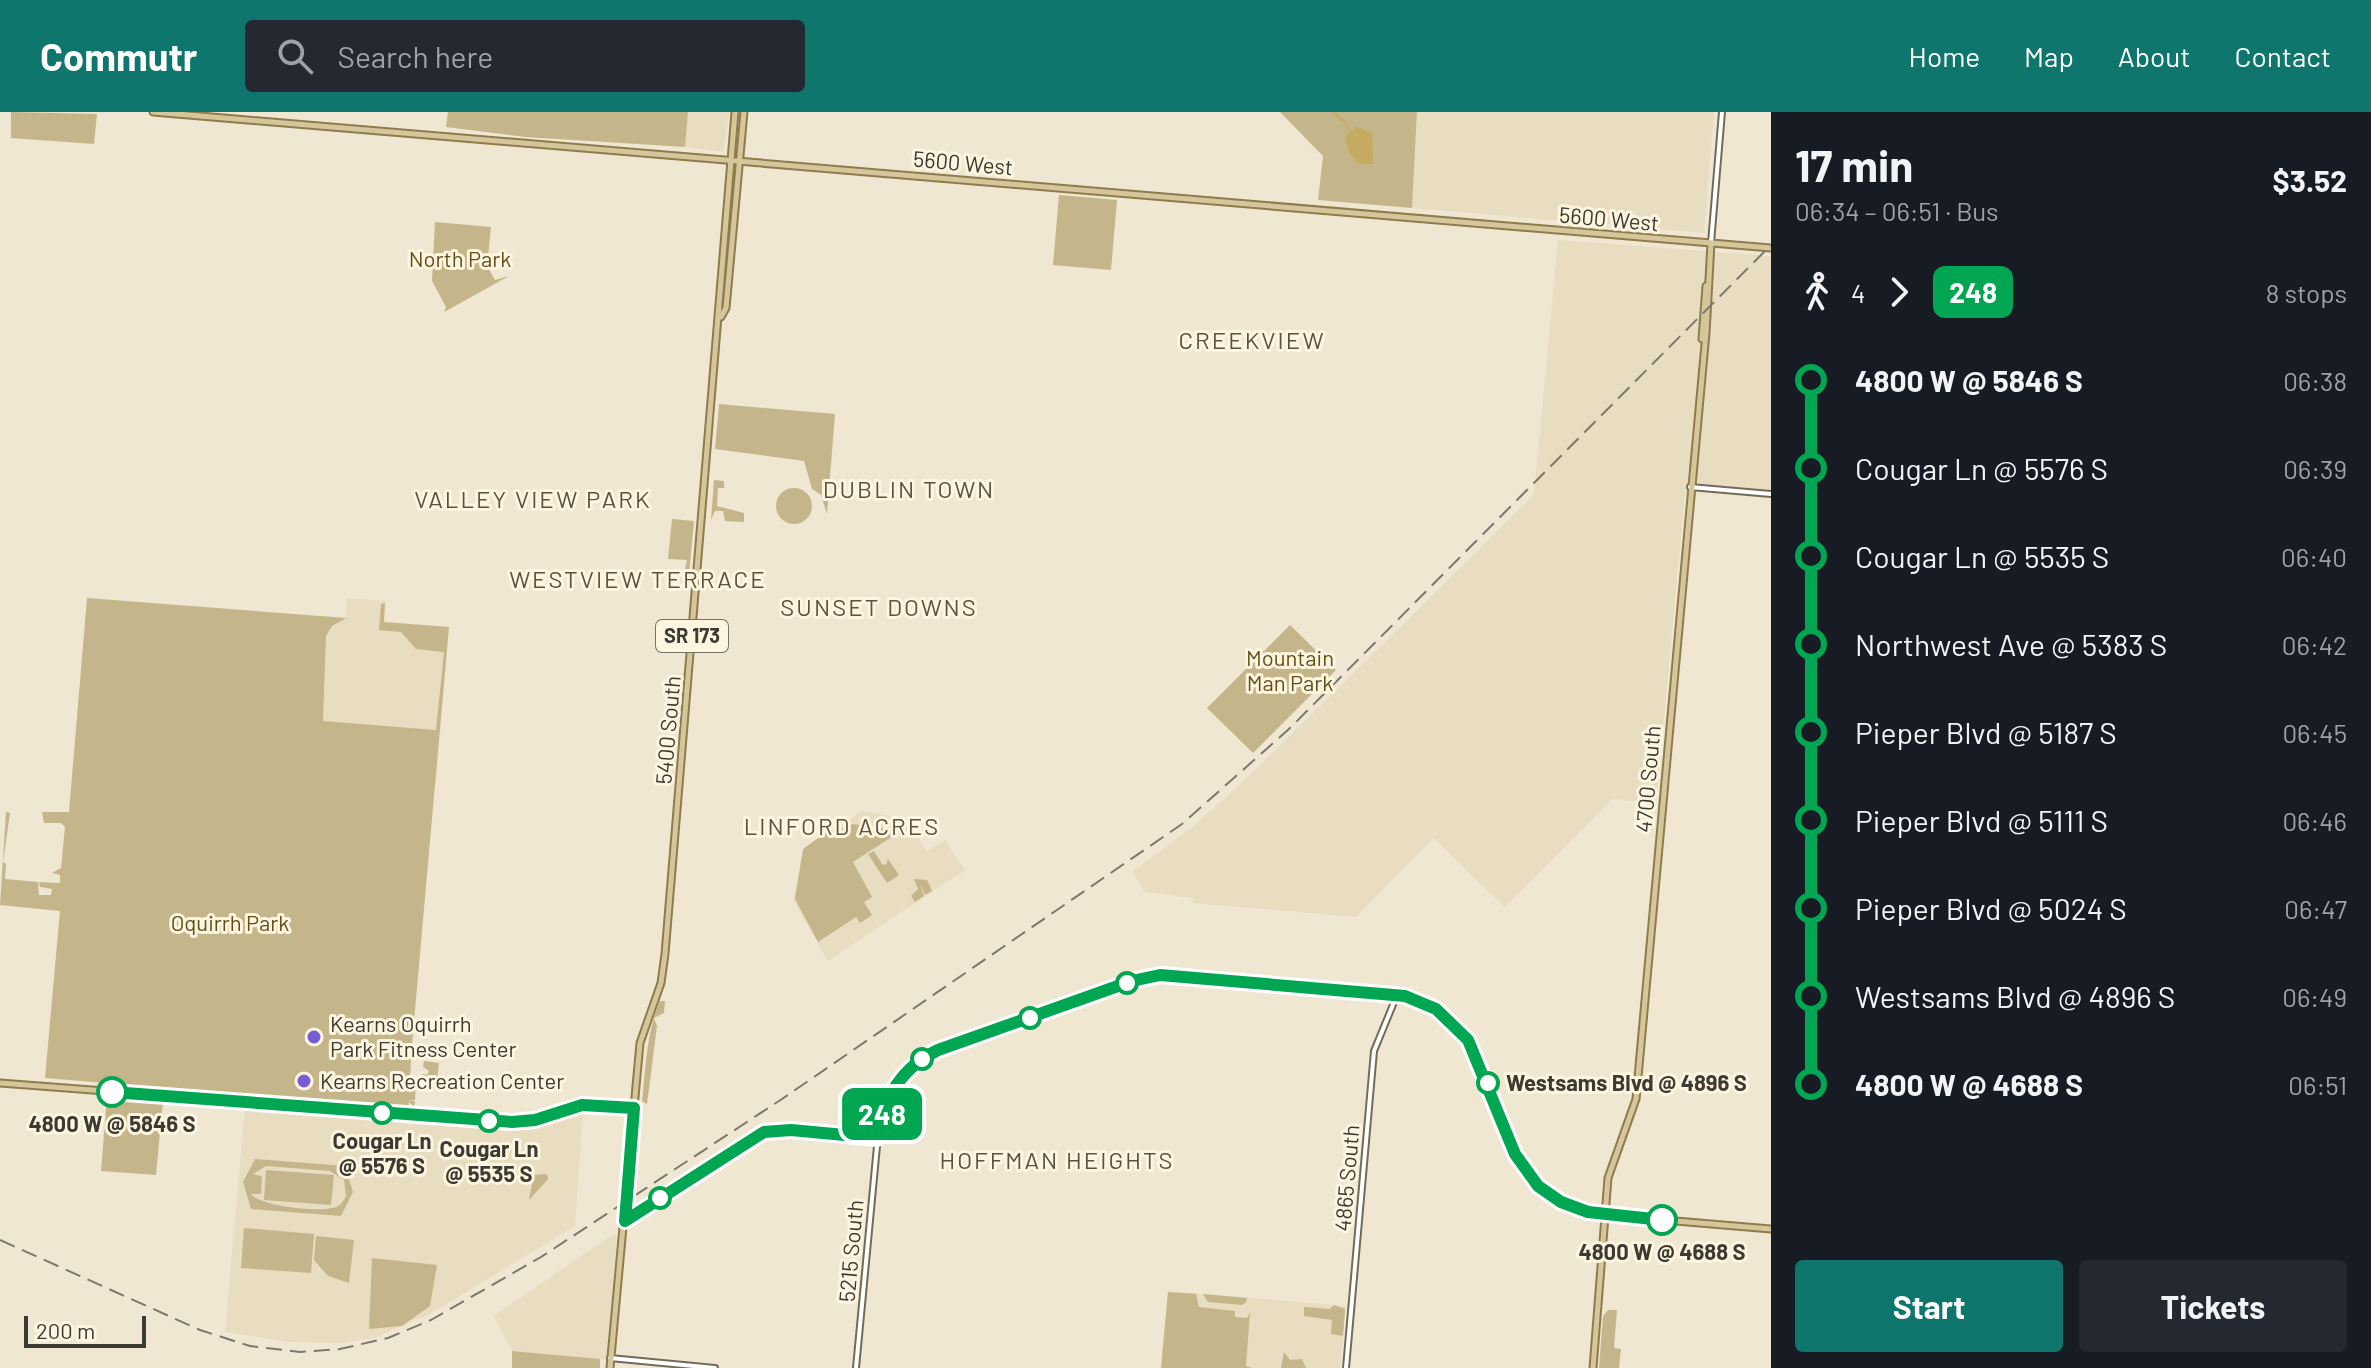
<!DOCTYPE html>
<html lang="en">
<head>
<meta charset="utf-8">
<style>
	:root { --surface:#171b24; --page:#242831; --text:#f1f3f6; --muted:#9ea1a6; --accent:#0f766e }
	body { margin:0; font-family:Barlow,sans-serif; background:var(--page); color:var(--text); height:100vh; display:flex; flex-direction:column; font-size:30px; white-space:nowrap }
	* { box-sizing:border-box; margin:0 }
	p { font-size:26px; color:var(--muted) }
	.icon { flex:none; width:44px; height:44px; fill:none; stroke:currentColor; stroke-width:2; stroke-linecap:round; stroke-linejoin:round }
	.map { position:relative; flex:1; overflow:hidden }
	.panel { display:flex; flex-direction:column; background:var(--surface); width:600px }
	.panel>* { flex:none }
	.badge { padding:0 16px; border-radius:12px; font-size:28px; line-height:52px }
	.scale { position:absolute; left:24px; bottom:20px; width:122px; box-sizing:border-box; padding-left:8px; border:4px solid #3d3a32; border-top:0; font-size:22px; line-height:28px; white-space:nowrap; color:#3d3a32; -webkit-text-stroke:6px #fdf5df; paint-order:stroke }
	.map>.badge { position:absolute; translate:-50% -50%; box-shadow:0 0 0 4px #fff }
	.legs { display:flex; align-items:center; gap:12px; height:88px; padding:0 24px; font-size:26px }
	.legs p { margin-inline-start:auto }
	.summary { display:flex; align-items:center; justify-content:space-between; height:136px; padding:0 24px }
	h1 { font-size:44px; font-weight:700; line-height:60px }
	.primary-button { display:flex; gap:16px; margin-top:auto; padding:16px 24px }
	.primary-button a { flex:1; height:92px; border-radius:8px; background:var(--accent); color:#fff; font-size:32px; font-weight:700; line-height:92px; text-align:center }
	.primary-button a+a { background:var(--page); color:var(--text) }
	ul { padding:0 24px; list-style:none }
	li { display:flex; align-items:center; gap:28px; height:88px; font-size:30px }
	li i { display:grid; place-items:center; width:12px; height:100%; margin:0 10px; background:currentColor }
	li i::after { content:''; width:20px; height:20px; margin:-10px; border:6px solid; border-radius:50%; background:var(--surface) }
	li p { margin-inline-start:auto }
	li:first-child i { background:linear-gradient(#0000 50%,currentColor 0) }
	li:last-child i { background:linear-gradient(currentColor 50%,#0000 0) }
	header { display:flex; align-items:center; gap:48px; box-sizing:border-box; height:112px; padding:0 40px; background:var(--accent); color:#fff }
	header strong { font-size:38px }
	nav { display:flex; gap:44px; margin-inline-start:auto; font-size:28px }
	.search { width:560px; height:72px; background:var(--page); display:flex; align-items:center; gap:20px; box-sizing:border-box; padding:0 28px; border-radius:8px; color:var(--muted); font-size:30px }
	main { display:flex; flex:1; min-height:0 }
	.map>svg:first-child { display:block }
	.built { fill:#e8ddc0 }
	.green { fill:#c5b58a; fill-rule:evenodd }
	.water { fill:#c5ab62 }
	.lines { fill:none; stroke-linecap:round; stroke-linejoin:round }
	.stream { stroke:#c5ab62; stroke-width:2 }
	.minor-casing { stroke:#726b58; stroke-width:8 }
	.major-casing { stroke:#8e7c4c; stroke-width:9 }
	.minor { stroke:#fff; stroke-width:4 }
	.major { stroke:#d6c69c; stroke-width:5 }
	.rail { stroke:#7d786c; stroke-width:2; stroke-dasharray:16 8; stroke-linecap:butt }
	.line-1-casing { stroke:#fff; stroke-width:18 }
	.line-1 { stroke:#00a651; stroke-width:12 }
	.stop-1-dot { fill:#fff; stroke:#00a651; stroke-width:4 }
	.poi-dot { fill:#785cd6; stroke:#fdf5df; stroke-width:3 }
	.labels { text-anchor:middle; stroke-width:6; stroke-linejoin:round; paint-order:stroke }
	.shield { fill:#fdf5df; stroke:#777266; stroke-width:2 }
	.shield-label { font-size:20px; font-weight:bold; fill:#3d3a32 }
	.street-label { font-size:22px; fill:#3d3a32; stroke:#fdf5df }
	.park-label { font-size:22px; fill:#635019; stroke:#fdf5df }
	.poi-label { font-size:22px; fill:#3d3a32; stroke:#fdf5df; text-anchor:start }
	.stop-label { font-size:22px; font-weight:bold; fill:#3d3a32; stroke:#fdf5df }
	.neighbourhood-label { font-size:24px; letter-spacing:2px; fill:#5a5341; stroke:#fdf5df }
</style>
</head>
<body>
<header>
<strong>Commutr</strong>
<div class="search"><svg class="icon" aria-label="search" viewBox="0 0 24 24"><circle cx="10" cy="10" r="6"/><path d="M15 15l6 6"/></svg>Search here</div>
<nav><a>Home</a><a>Map</a><a>About</a><a>Contact</a></nav>
</header>
<main>
<div class="map">
<svg width="1771" height="1256" viewBox="0 0 1771 1256">
	<rect width="100%" height="100%" fill="#efe7d2"/>
	<g class="built">
		<polygon points="688,0 730,0 723,40 685,35"/>
		<polygon points="1417,0 1714,0 1704,121 1412,96"/>
		<polygon points="1558,128 1771,144 1771,378 1686,372 1656,691 1612,687 1505,795 1433,726 1356,805 1193,791 1193,786 1145,780 1132,760 1195,713 1247,666 1534,383"/>
		<polygon points="347,486 385,489 384,510 449,515 436,672 314,662 328,505 345,506"/>
		<polygon points="863,699 907,708 927,739 945,728 965,758 828,849 793,787 804,736"/>
		<polygon points="245,995 519,1018 583,1000 575,1114 430,1202 374,1226 343,1231 290,1230 225,1220"/>
		<polygon points="614,1122 617,1125 607,1248 513,1239 493,1204"/>
		<polygon points="1168,1179 1346,1194 1340,1256 1161,1256"/>
	</g>
	<g class="green">
		<polygon points="11,0 97,2 94,32 11,26"/>
		<polygon points="448,0 688,0 685,35 525,25 446,15"/>
		<polygon points="1280,0 1417,0 1412,96 1318,88 1323,44"/>
		<polygon points="1059,83 1117,88 1111,158 1053,153"/>
		<polygon points="435,110 491,115 487,154 495,168 509,164 444,200 446,195 432,169"/>
		<polygon points="719,292 835,302 827,402 821,383 812,377 804,349 715,337"/>
		<polygon points="714,368 724,369 724,376 718,376 717,394 744,401 744,410 725,409 723,399 715,399 711,408"/>
		<circle cx="794" cy="394" r="18"/>
		<polygon points="672,407 694,409 689,462 684,461 687,448 668,447"/>
		<polygon points="87,486 346,506 332,514 326,524 323,609 436,618 444,540 416,537 401,520 379,518 381,492 385,491 384,510 449,515 412,932 409,982 411,971 416,971 415,988 408,989 415,989 414,995 409,990 408,996 45,966 60,799 0,793 6,700 10,701 3,750 6,752 5,767 38,770 39,783 51,783 52,777 40,775 39,770 60,771 60,763 52,761 61,756 65,715 61,711 44,711 42,700 69,700"/>
		<polygon points="1290,513 1336,558 1253,641 1207,596"/>
		<polygon points="848,712 865,713 867,717 891,716 893,724 853,750 872,785 864,790 872,803 860,811 856,805 818,830 795,787 803,737 828,719 840,719"/>
		<polygon points="874,739 882,752 886,753 888,747 899,763 887,771 868,742"/>
		<polygon points="914,767 927,768 932,779 925,783 920,771 924,784 915,790 911,784 918,777"/>
		<path d="M660,889H665L664,901L654,906L657,914L647,992L642,989C646,954 646,922 660,889Z"/>
		<polygon points="424,949 439,951 437,969 422,968 422,962 427,963 429,959 423,955"/>
		<polygon points="107,985 163,989 156,1063 101,1059"/>
		<path d="M255,1047L345,1054L353,1080L341,1104L251,1097L243,1070ZM266,1054L330,1059L344,1068L346,1084C343,1090 340,1095 332,1096C316,1100 260,1094 251,1082H261L262,1064L253,1062Z"/>
		<polygon points="266,1058 334,1063 331,1093 264,1088"/>
		<polygon points="547,1062 548,1067 529,1088 534,1063"/>
		<polygon points="244,1116 314,1122 311,1161 241,1156"/>
		<polygon points="316,1124 354,1128 349,1171 328,1164 314,1148"/>
		<polygon points="372,1146 437,1153 430,1194 402,1214 369,1217"/>
		<polygon points="1168,1180 1196,1182 1199,1195 1235,1199 1235,1205 1247,1206 1250,1200 1246,1254 1252,1256 1161,1256"/>
		<polygon points="1203,1182 1247,1186 1246,1190 1242,1193 1208,1190"/>
		<polygon points="1334,1193 1345,1197 1343,1224 1331,1222 1332,1208 1304,1204 1304,1195 1330,1197"/>
		<polygon points="1608,1198 1617,1198 1614,1236 1621,1237 1619,1256 1599,1256 1603,1204"/>
		<polygon points="512,1239 600,1247 600,1256 512,1256"/>
		<polygon points="1284,1240 1290,1248 1302,1247 1306,1256 1281,1256"/>
	</g>
	<polygon class="water" points="1356,15 1372,21 1373,52 1359,52 1349,41 1345,25"/>
	<g class="lines">
		<polyline class="stream" points="1332,0 1344,9 1350,19"/>
		<g class="minor-casing">
			<g id="minor">
				<polyline points="1711,131 1722,0"/>
				<polyline points="1690,375 1771,382"/>
				<polyline points="625,1109 764,1020 782,1017 877,1026"/>
				<polyline points="610,1246 715,1256"/>
				<path d="M856,1256L879,1013C888,976 911,949 946,935L1153,864L1182,863C1231,868 1280,872 1329,876C1362,879 1401,877 1431,894C1521,944 1477,1086 1604,1103"/>
				<polyline points="1346,1256 1374,939 1397,883"/>
			</g>
		</g>
		<g class="major-casing">
			<g id="major">
				<polyline points="153,0 1771,136"/>
				<polyline points="721,205 726,196 744,0"/>
				<polyline points="1702,227 1706,174"/>
				<polyline points="0,971 512,1010 535,1008 582,993 634,996"/>
				<polyline points="1604,1103 1771,1117"/>
				<polyline points="610,1256 640,931 661,871 665,842 735,0"/>
				<polyline points="1593,1256 1608,1066 1636,987 1706,221 1711,131"/>
			</g>
		</g>
		<use href="#minor" class="minor"/>
		<use href="#major" class="major"/>
		<polyline class="rail" points="0,1128 200,1218 250,1234 300,1240 340,1237 388,1226 431,1208 541,1145 782,987 1182,712 1289,617 1771,133"/>
	</g>
	<g class="lines">
		<g class="line-1-casing">
			<path id="line-1" d="M112,980L512,1010L535,1008L582,993L634,996L625,1109L764,1020L791,1018L877,1026C882,987 902,955 938,938L1132,869L1160,863L1405,884L1436,897L1468,928L1515,1042L1538,1074L1561,1090L1588,1100L1662,1108"/>
		</g>
		<use href="#line-1" class="line-1"/>
	</g>
	<g class="stop-1-dot">
		<circle cx="1127" cy="871" r="10"/>
		<circle cx="1030" cy="906" r="10"/>
		<circle cx="922" cy="947" r="10"/>
		<circle cx="1488" cy="971" r="10"/>
		<circle cx="112" cy="980" r="14"/>
		<circle cx="382" cy="1001" r="10"/>
		<circle cx="489" cy="1009" r="10"/>
		<circle cx="660" cy="1086" r="10"/>
		<circle cx="1662" cy="1108" r="14"/>
	</g>
	<g class="poi-dot">
		<circle cx="314" cy="925" r="8"/>
		<circle cx="304" cy="969" r="8"/>
	</g>
	<g class="labels">
		<rect class="shield" x="656" y="508" width="72" height="32" rx="6"/>
		<g class="shield-label">
			<text x="692" y="531">SR 173</text>
		</g>
		<g class="street-label">
			<text transform="translate(963 51) rotate(5)" y="8">5600 West</text>
			<text transform="translate(1609 107) rotate(5)" y="8">5600 West</text>
			<text transform="translate(668 618) rotate(-85)" y="8">5400 South</text>
			<text transform="translate(1648 667) rotate(-85)" y="8">4700 South</text>
			<text transform="translate(1347 1066) rotate(-85)" y="8">4865 South</text>
			<text transform="translate(851 1139) rotate(-85)" y="8">5215 South</text>
		</g>
		<g class="park-label">
			<text x="460" y="155">North Park</text>
			<text x="1290" y="554">Mountain<tspan x="1290" dy="25">Man Park</tspan></text>
			<text x="230" y="819">Oquirrh Park</text>
		</g>
		<g class="poi-label">
			<text x="330" y="920">Kearns Oquirrh<tspan x="330" dy="25">Park Fitness Center</tspan></text>
			<text x="320" y="977">Kearns Recreation Center</text>
		</g>
		<g class="stop-label">
			<text x="1506" y="979" text-anchor="start">Westsams Blvd @ 4896 S</text>
			<text x="112" y="1020">4800 W @ 5846 S</text>
			<text x="382" y="1037">Cougar Ln<tspan x="382" dy="25">@ 5576 S</tspan></text>
			<text x="489" y="1045">Cougar Ln<tspan x="489" dy="25">@ 5535 S</tspan></text>
			<text x="1662" y="1148">4800 W @ 4688 S</text>
		</g>
		<g class="neighbourhood-label">
			<text x="1252" y="237">CREEKVIEW</text>
			<text x="909" y="386">DUBLIN TOWN</text>
			<text x="533" y="396">VALLEY VIEW PARK</text>
			<text x="638" y="476">WESTVIEW TERRACE</text>
			<text x="879" y="504">SUNSET DOWNS</text>
			<text x="842" y="723">LINFORD ACRES</text>
			<text x="1057" y="1057">HOFFMAN HEIGHTS</text>
		</g>
	</g>
</svg>
<div class="scale">200 m</div>
<b class="badge" style="left:882px;top:1002px;background:#00a651;color:#fff">248</b>
</div>
<section class="panel">
<div class="summary"><div><h1>17 min</h1><p>06:34 – 06:51 · Bus</p></div><b>$3.52</b></div>
<div class="legs"><svg class="icon" aria-label="walk" viewBox="0 0 24 24"><circle cx="13" cy="4" r="2"/><path d="M13 8l-2 6 4 7M11 14l-3 7M7 12l3-4h3l4 4"/></svg>4<svg class="icon" aria-label="forward" viewBox="0 0 24 24"><path d="M9 5l7 7-7 7"/></svg><b class="badge" style="background:#00a651;color:#fff">248</b><p>8 stops</p></div>
<ul>
<li><i style="color:#00a651"></i><b>4800 W @ 5846 S</b><p>06:38</p></li>
<li><i style="color:#00a651"></i><span>Cougar Ln @ 5576 S</span><p>06:39</p></li>
<li><i style="color:#00a651"></i><span>Cougar Ln @ 5535 S</span><p>06:40</p></li>
<li><i style="color:#00a651"></i><span>Northwest Ave @ 5383 S</span><p>06:42</p></li>
<li><i style="color:#00a651"></i><span>Pieper Blvd @ 5187 S</span><p>06:45</p></li>
<li><i style="color:#00a651"></i><span>Pieper Blvd @ 5111 S</span><p>06:46</p></li>
<li><i style="color:#00a651"></i><span>Pieper Blvd @ 5024 S</span><p>06:47</p></li>
<li><i style="color:#00a651"></i><span>Westsams Blvd @ 4896 S</span><p>06:49</p></li>
<li><i style="color:#00a651"></i><b>4800 W @ 4688 S</b><p>06:51</p></li>
</ul>
<div class="primary-button"><a>Start</a><a>Tickets</a></div>
</section>
</main>
</body>
</html>
